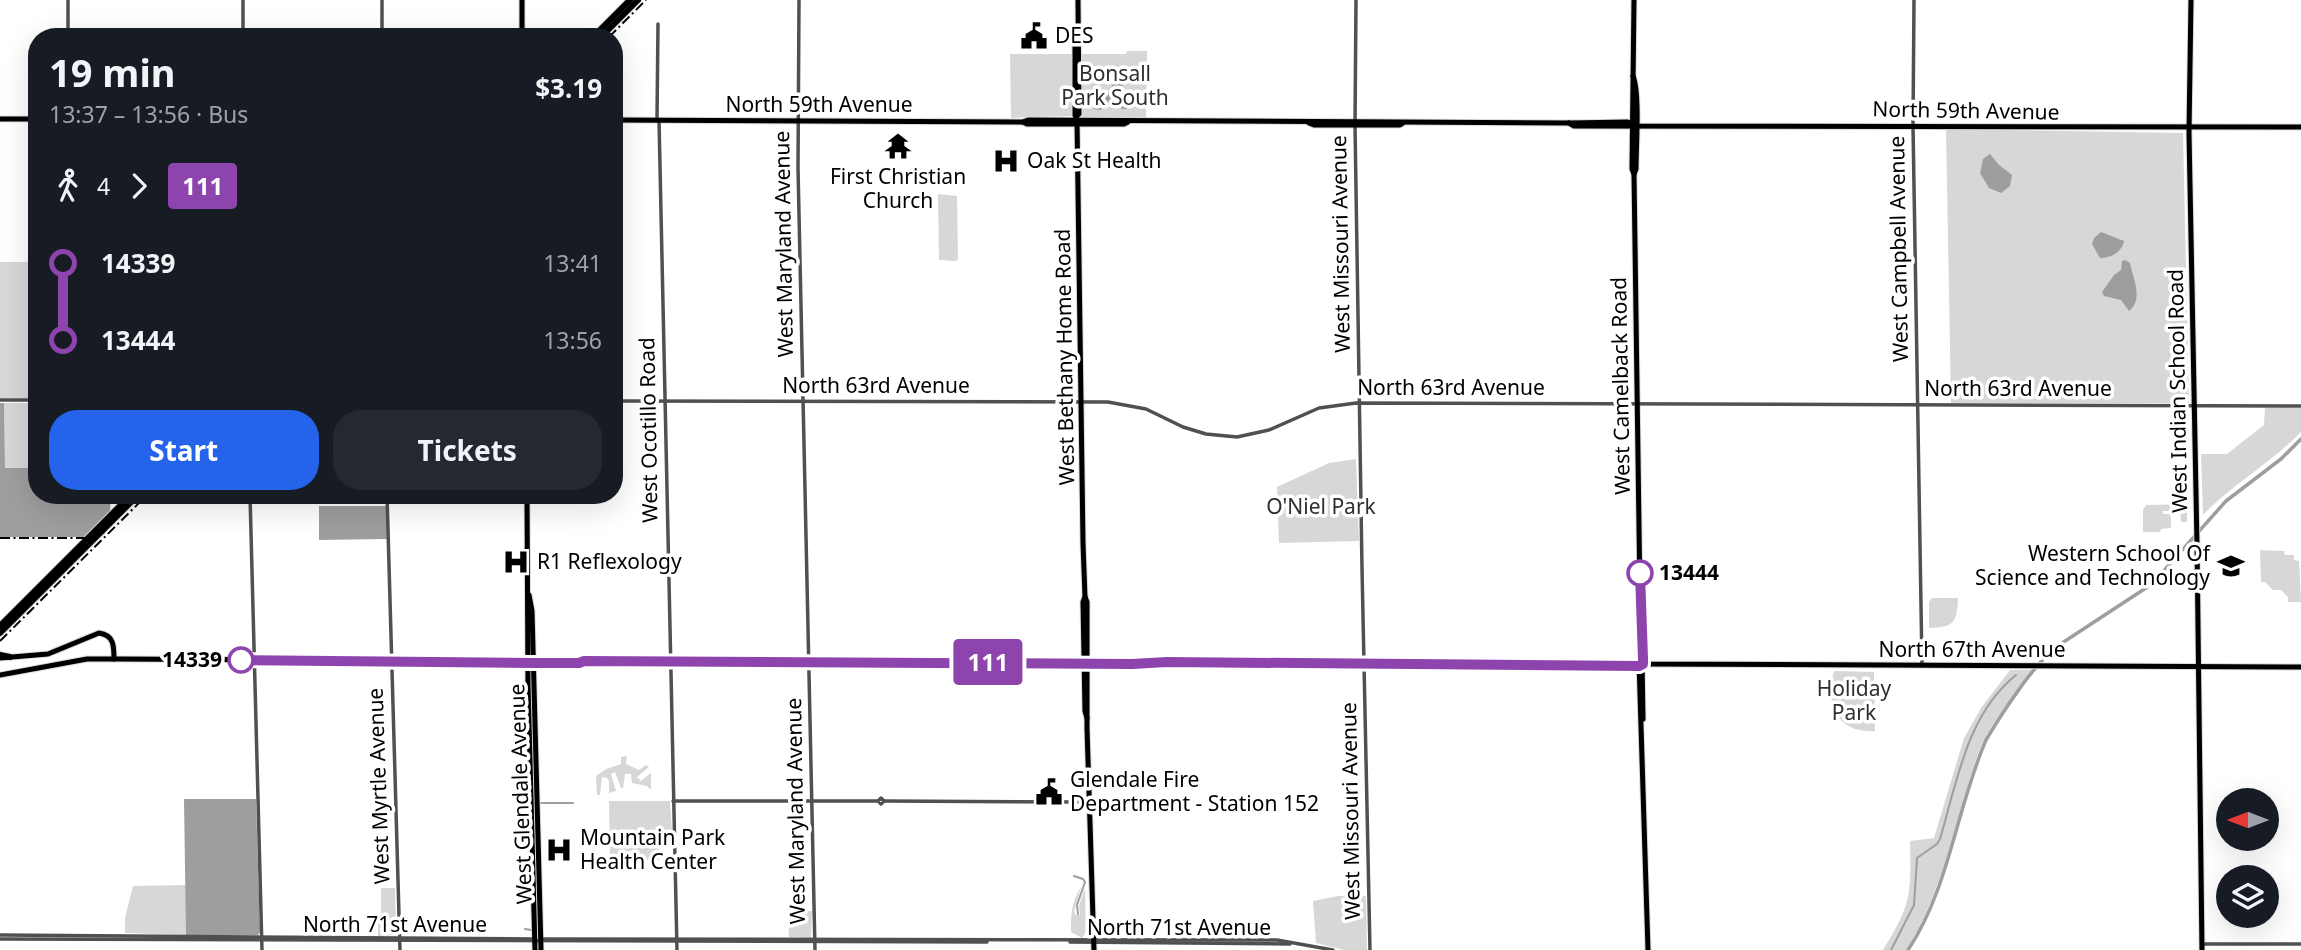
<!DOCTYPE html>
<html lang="en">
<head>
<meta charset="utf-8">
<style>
	:root { --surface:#171b24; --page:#242831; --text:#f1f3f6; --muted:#9ea1a6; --accent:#2563eb }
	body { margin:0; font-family:"Noto Sans",sans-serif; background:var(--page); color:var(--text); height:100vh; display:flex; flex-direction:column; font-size:26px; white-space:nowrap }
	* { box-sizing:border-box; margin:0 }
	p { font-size:23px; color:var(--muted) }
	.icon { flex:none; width:38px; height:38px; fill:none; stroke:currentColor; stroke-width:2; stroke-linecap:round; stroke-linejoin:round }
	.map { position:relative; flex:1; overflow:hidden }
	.details { position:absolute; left:28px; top:28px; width:595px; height:476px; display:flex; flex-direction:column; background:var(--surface); border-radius:28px; box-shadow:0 7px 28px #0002 }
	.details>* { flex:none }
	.badge { padding:0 14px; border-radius:5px; font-size:24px; line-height:46px }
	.needle { width:46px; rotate:270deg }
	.buttons { position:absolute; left:2216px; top:788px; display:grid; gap:14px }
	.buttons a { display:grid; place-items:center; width:63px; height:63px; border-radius:50%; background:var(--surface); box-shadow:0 7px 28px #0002; font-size:35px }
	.map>.badge { position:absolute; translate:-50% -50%; box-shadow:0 0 0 4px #fff }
	.legs { display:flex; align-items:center; gap:10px; height:77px; padding:0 21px; font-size:23px }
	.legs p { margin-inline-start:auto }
	.overview { display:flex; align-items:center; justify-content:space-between; height:119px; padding:0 21px }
	h1 { font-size:38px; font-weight:700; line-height:52px }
	.primary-button { display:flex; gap:14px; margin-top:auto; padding:14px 21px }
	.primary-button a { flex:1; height:80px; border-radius:28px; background:var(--accent); color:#fff; font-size:28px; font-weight:700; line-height:80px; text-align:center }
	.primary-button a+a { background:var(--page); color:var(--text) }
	ul { padding:0 21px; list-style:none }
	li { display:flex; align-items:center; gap:24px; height:77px; font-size:26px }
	li i { display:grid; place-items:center; width:10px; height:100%; margin:0 9px; background:currentColor }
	li i::after { content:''; width:18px; height:18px; margin:-9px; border:5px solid; border-radius:50%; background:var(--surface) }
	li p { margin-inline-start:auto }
	li:first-child i { background:linear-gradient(#0000 50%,currentColor 0) }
	li:last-child i { background:linear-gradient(currentColor 50%,#0000 0) }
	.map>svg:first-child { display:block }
	.green { fill:#d7d7d7 }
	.water { fill:#9e9e9e }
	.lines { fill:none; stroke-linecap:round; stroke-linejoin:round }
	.stream { stroke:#9e9e9e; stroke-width:2 }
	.canal { stroke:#9e9e9e; stroke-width:3.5 }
	.major-casing { stroke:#dbdbdb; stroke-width:7 }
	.highway-casing { stroke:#dbdbdb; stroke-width:8 }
	.minor { stroke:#505050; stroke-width:3.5 }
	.major { stroke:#000; stroke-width:5 }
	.highway { stroke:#000; stroke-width:6 }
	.rail { stroke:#000; stroke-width:2; stroke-dasharray:10 3.5 2 3.5; stroke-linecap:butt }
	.line-1-casing { stroke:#fff; stroke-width:16 }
	.line-1 { stroke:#8e44ad; stroke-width:10 }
	.stop-1-dot { fill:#fff; stroke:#8e44ad; stroke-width:3.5 }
	.labels { text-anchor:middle; stroke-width:7; stroke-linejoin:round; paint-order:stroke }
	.poi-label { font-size:21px; fill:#000; stroke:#fff; text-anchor:start }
	.park-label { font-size:21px; fill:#2e2e2e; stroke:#fff }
	.street-label { font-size:21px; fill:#000; stroke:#fff }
	.stop-label { font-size:21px; font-weight:bold; fill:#000; stroke:#fff; text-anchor:start }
</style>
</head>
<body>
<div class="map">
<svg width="2301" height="950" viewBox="0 0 2301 950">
	<rect width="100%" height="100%" fill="#fff"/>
	<g class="green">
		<polygon points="1127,51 1147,51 1146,119 1082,117 1082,54 1126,54"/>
		<polygon points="1010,54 1073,54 1072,116 1011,118"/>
		<polygon points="1946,129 2183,133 2189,403 1951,403"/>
		<polygon points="938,194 957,196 958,259 956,261 939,260"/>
		<rect x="0" y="262" width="37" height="136"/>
		<polygon points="4,403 37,403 37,468 5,469"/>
		<path d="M2265,408H2301V432C2271,463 2232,484 2203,515L2201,454H2227L2264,425Z"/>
		<polygon points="1356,459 1359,541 1279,543 1277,487 1329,463"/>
		<polygon points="2187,504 2187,522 2181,522 2180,511 2163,511 2163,514 2171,514 2171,528 2161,529 2160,532 2143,532 2143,510 2146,505"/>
		<polygon points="2260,550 2284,551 2285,555 2294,555 2294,560 2299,561 2301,602 2288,602 2288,597 2281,590 2273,590 2265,582 2261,582"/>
		<path d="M1932,598H1958C1957,623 1954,627 1929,628V602Z"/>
		<path d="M2010,670H2033C2015,695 1990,722 1978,754C1955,819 1944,890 1906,950H1883C1912,904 1911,893 1910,841L1934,838L1964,738L1981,708Z"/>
		<path d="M1834,671L1874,672L1875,731C1837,734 1824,703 1834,671Z"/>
		<polygon points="627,756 626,764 639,770 646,765 649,767 637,777 641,781 651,773 651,790 647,786 632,783 631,774 625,774 623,788 621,788 615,772 611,774 616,791 609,793 609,781 607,778 602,777 600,795 597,795 596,776 606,769 621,764 621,757"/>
		<polygon points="609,801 670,801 672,832 664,832 659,840 659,860 610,861"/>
		<polygon points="186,885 186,935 125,933 125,918 133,886"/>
		<path d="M1081,887L1074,912L1076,915H1080L1079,906L1085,888L1086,932L1082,938L1071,932C1071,914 1071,903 1081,887Z"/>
		<polygon points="381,888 395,888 396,935 378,936 378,922 381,916"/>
		<polygon points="1338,896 1366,896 1367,950 1344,950 1316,943 1313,901"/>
		<polygon points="812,911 811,938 789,937 788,912"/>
	</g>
	<g class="water">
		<polygon points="1120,78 1125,81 1119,93 1128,102 1127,109 1122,109 1114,101 1100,110 1093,109 1097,100 1092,91 1093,87 1098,87 1105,93 1109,92 1114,82"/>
		<polygon points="1990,154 1999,165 2012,175 2010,186 2001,193 1989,188 1980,173 1983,159"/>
		<path d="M2101,232L2124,241C2122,252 2111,258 2100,258L2092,244L2094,238Z"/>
		<path d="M2125,260L2130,263C2133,279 2144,299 2129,311L2121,300L2104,296L2102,292L2114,275L2121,270L2122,261Z"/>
		<polygon points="0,403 4,403 5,468 37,468 37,495 111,495 110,511 84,537 0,537"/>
		<polygon points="319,506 386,506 387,539 319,540"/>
		<polygon points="184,799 256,799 260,932 258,935 186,935"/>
	</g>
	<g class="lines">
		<g class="stream">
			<polyline points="541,803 573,803"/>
			<polyline points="1074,876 1083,879 1085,882 1077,905 1078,914"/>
			<polyline points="525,929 531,930"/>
			<path d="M1891,950L1914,905L1917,858L1937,844L1940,839C1957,782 1967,714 2016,675"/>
		</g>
		<path class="canal" d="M1908,950C1950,886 1956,809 1986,740C2000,716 2034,664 2056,647L2152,584L2226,501L2281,459L2301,439"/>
		<g class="major-casing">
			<g id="major">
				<polyline points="1634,0 1632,169 1634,174"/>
				<polyline points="2191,0 2189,133 2197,545 2202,950"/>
				<polyline points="1077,36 1075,37 1075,115 1077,120 1083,543 1085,597 1087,602 1087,728 1094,950"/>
				<polyline points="522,37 522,0"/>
				<path d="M1633,76C1640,93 1636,147 1636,169L1634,174L1640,597L1639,662L1648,950"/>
				<polyline points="1077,116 1079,114 1078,0"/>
				<polyline points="0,119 37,119"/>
				<polyline points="614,120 1023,122 1027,124 1124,124 1128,122"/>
				<polyline points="1023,122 1028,120 1569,123 1628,122 1631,124"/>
				<polyline points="1309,123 1314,125 1400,125 1403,123"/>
				<polyline points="1569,123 1574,126 2301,127"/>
				<polyline points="527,495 528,684 535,950"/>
				<polyline points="529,595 532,611 541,950"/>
				<polyline points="1085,597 1083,602 1085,711 1087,718"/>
				<polyline points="1641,600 1643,719"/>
				<path d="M0,658L48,654L99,633C114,635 114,646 114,659"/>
				<polyline points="1040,662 1044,660 1141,660 1151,662 1641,666"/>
				<polyline points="506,663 579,663 583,661"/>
				<polyline points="1587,664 1591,662 1639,662 1643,664 2301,667"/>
				<polyline points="0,675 87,659 118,659 463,661 563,659 619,662 1040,662 1044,664 1141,664 1144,662"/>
			</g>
		</g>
		<g class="highway-casing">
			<g id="highway">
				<polyline points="593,37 630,0"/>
				<polyline points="601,37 638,0"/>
				<polyline points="0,626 131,495"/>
				<polyline points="0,633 138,495"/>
				<polyline points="0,655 10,657"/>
			</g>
		</g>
		<g class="minor">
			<polyline points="68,0 68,37"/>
			<polyline points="799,0 798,168 815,950"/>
			<polyline points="1356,0 1355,125 1362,568 1370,950"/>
			<polyline points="1914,0 1913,126 1922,665"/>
			<polyline points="243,37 243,0"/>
			<polyline points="382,37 382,0"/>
			<polyline points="657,119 658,24"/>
			<polyline points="659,120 677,950"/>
			<polyline points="0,400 37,400"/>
			<polyline points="614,401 1108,402 1146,409 1183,427 1206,434 1237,437 1269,430 1319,408 1356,403 2301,406"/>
			<polyline points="250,495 262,950"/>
			<polyline points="387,495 400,950"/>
			<polygon points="881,798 884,801 881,804 878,801"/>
			<polyline points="673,801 878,801"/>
			<polyline points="884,801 1089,802"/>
			<polyline points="0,935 534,939"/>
			<polyline points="0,939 987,942"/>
			<polyline points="541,939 1277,940 1333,950"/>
			<polyline points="1070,942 1290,944"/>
			<polyline points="2202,944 2301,944"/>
		</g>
		<use href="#major" class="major"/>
		<use href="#highway" class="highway"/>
		<g class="rail">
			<polyline points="609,37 646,0"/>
			<polyline points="0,538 86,538 106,532"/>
			<polyline points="0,641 147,495"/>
		</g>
	</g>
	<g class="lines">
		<g class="line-1-casing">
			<polyline id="line-1" points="241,660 533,663 579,663 584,661 1132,664 1167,662 1639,666 1643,664 1643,659 1640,573"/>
		</g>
		<use href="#line-1" class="line-1"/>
	</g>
	<defs>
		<g id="civic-bare" transform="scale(2.1)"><path d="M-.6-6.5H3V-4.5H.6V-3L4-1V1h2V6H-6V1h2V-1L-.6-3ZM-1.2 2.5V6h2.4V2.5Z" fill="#000" stroke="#fff" stroke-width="2.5" paint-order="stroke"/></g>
		<g id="temple-bare" transform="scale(2.1)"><path d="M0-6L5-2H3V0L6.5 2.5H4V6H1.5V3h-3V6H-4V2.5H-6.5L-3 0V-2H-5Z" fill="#000" stroke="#fff" stroke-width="2.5" paint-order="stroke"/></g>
		<g id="hospital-bare" transform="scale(2.1)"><path d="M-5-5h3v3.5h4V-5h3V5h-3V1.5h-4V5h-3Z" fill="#000" stroke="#fff" stroke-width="2.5" paint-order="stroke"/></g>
		<g id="university-bare" transform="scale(2.1)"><path d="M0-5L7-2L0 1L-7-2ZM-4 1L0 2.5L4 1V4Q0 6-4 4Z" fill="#000" stroke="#fff" stroke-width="2.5" paint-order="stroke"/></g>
	</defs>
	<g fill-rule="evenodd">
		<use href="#civic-bare" x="1034" y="36"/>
		<use href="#temple-bare" x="898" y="146"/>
		<use href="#hospital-bare" x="1006" y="161"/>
		<use href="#hospital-bare" x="516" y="562"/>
		<use href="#university-bare" x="2231" y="566"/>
		<use href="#civic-bare" x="1049" y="792"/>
		<use href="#hospital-bare" x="559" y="850"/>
	</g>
	<g class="stop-1-dot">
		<circle cx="1640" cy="573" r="12"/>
		<circle cx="241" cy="660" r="12"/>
	</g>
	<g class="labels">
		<g class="poi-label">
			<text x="1055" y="43">DES</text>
			<text x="1027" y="168">Oak St Health</text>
			<text x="898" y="184" text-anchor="middle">First Christian<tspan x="898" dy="24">Church</tspan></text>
			<text x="2210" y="561" text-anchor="end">Western School Of<tspan x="2210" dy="24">Science and Technology</tspan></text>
			<text x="537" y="569">R1 Reflexology</text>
			<text x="1070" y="787">Glendale Fire<tspan x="1070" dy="24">Department - Station 152</tspan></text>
			<text x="580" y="845">Mountain Park<tspan x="580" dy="24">Health Center</tspan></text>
		</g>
		<g class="park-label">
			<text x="1115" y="81">Bonsall<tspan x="1115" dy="24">Park South</tspan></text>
			<text x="1321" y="514">O'Niel Park</text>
			<text x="1854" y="696">Holiday<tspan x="1854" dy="24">Park</tspan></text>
		</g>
		<g class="street-label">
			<text x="819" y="112">North 59th Avenue</text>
			<text transform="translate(1966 111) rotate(1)" y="7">North 59th Avenue</text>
			<text transform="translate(784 244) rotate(-91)" y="7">West Maryland Avenue</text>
			<text transform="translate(1341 244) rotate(-91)" y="7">West Missouri Avenue</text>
			<text transform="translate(1899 249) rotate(-91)" y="7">West Campbell Avenue</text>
			<text transform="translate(1065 357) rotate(-91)" y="7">West Bethany Home Road</text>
			<text x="876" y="393">North 63rd Avenue</text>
			<text transform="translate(1621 386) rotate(-91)" y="7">West Camelback Road</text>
			<text x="1451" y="395">North 63rd Avenue</text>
			<text x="2018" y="396">North 63rd Avenue</text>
			<text transform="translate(2178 391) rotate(-91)" y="7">West Indian School Road</text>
			<text transform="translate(649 430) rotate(-91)" y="7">West Ocotillo Road</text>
			<text x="1972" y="657">North 67th Avenue</text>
			<text transform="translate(379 786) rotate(-92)" y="7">West Myrtle Avenue</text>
			<text transform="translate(521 794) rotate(-92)" y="7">West Glendale Avenue</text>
			<text transform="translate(796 811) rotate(-91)" y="7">West Maryland Avenue</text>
			<text transform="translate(1351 811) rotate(-91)" y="7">West Missouri Avenue</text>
			<text x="395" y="932">North 71st Avenue</text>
			<text x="1179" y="935">North 71st Avenue</text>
		</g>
		<g class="stop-label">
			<text x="1659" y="580">13444</text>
			<text x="222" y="667" text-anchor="end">14339</text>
		</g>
	</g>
</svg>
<div class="buttons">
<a><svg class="needle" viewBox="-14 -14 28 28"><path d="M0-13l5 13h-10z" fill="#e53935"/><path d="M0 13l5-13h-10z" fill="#9ea1a6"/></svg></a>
<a><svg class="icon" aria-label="layers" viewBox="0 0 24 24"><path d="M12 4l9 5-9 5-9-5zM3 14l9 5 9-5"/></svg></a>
</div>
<b class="badge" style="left:988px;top:662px;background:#8e44ad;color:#fff">111</b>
<section class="details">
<div class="overview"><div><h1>19 min</h1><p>13:37 – 13:56 · Bus</p></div><b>$3.19</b></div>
<div class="legs"><svg class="icon" aria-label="walk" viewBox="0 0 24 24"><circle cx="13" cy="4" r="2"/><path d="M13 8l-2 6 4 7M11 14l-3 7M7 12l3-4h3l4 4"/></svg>4<svg class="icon" aria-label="forward" viewBox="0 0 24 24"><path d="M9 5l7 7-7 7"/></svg><b class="badge" style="background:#8e44ad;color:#fff">111</b></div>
<ul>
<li><i style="color:#8e44ad"></i><b>14339</b><p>13:41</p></li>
<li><i style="color:#8e44ad"></i><b>13444</b><p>13:56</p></li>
</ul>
<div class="primary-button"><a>Start</a><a>Tickets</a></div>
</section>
</div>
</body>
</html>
